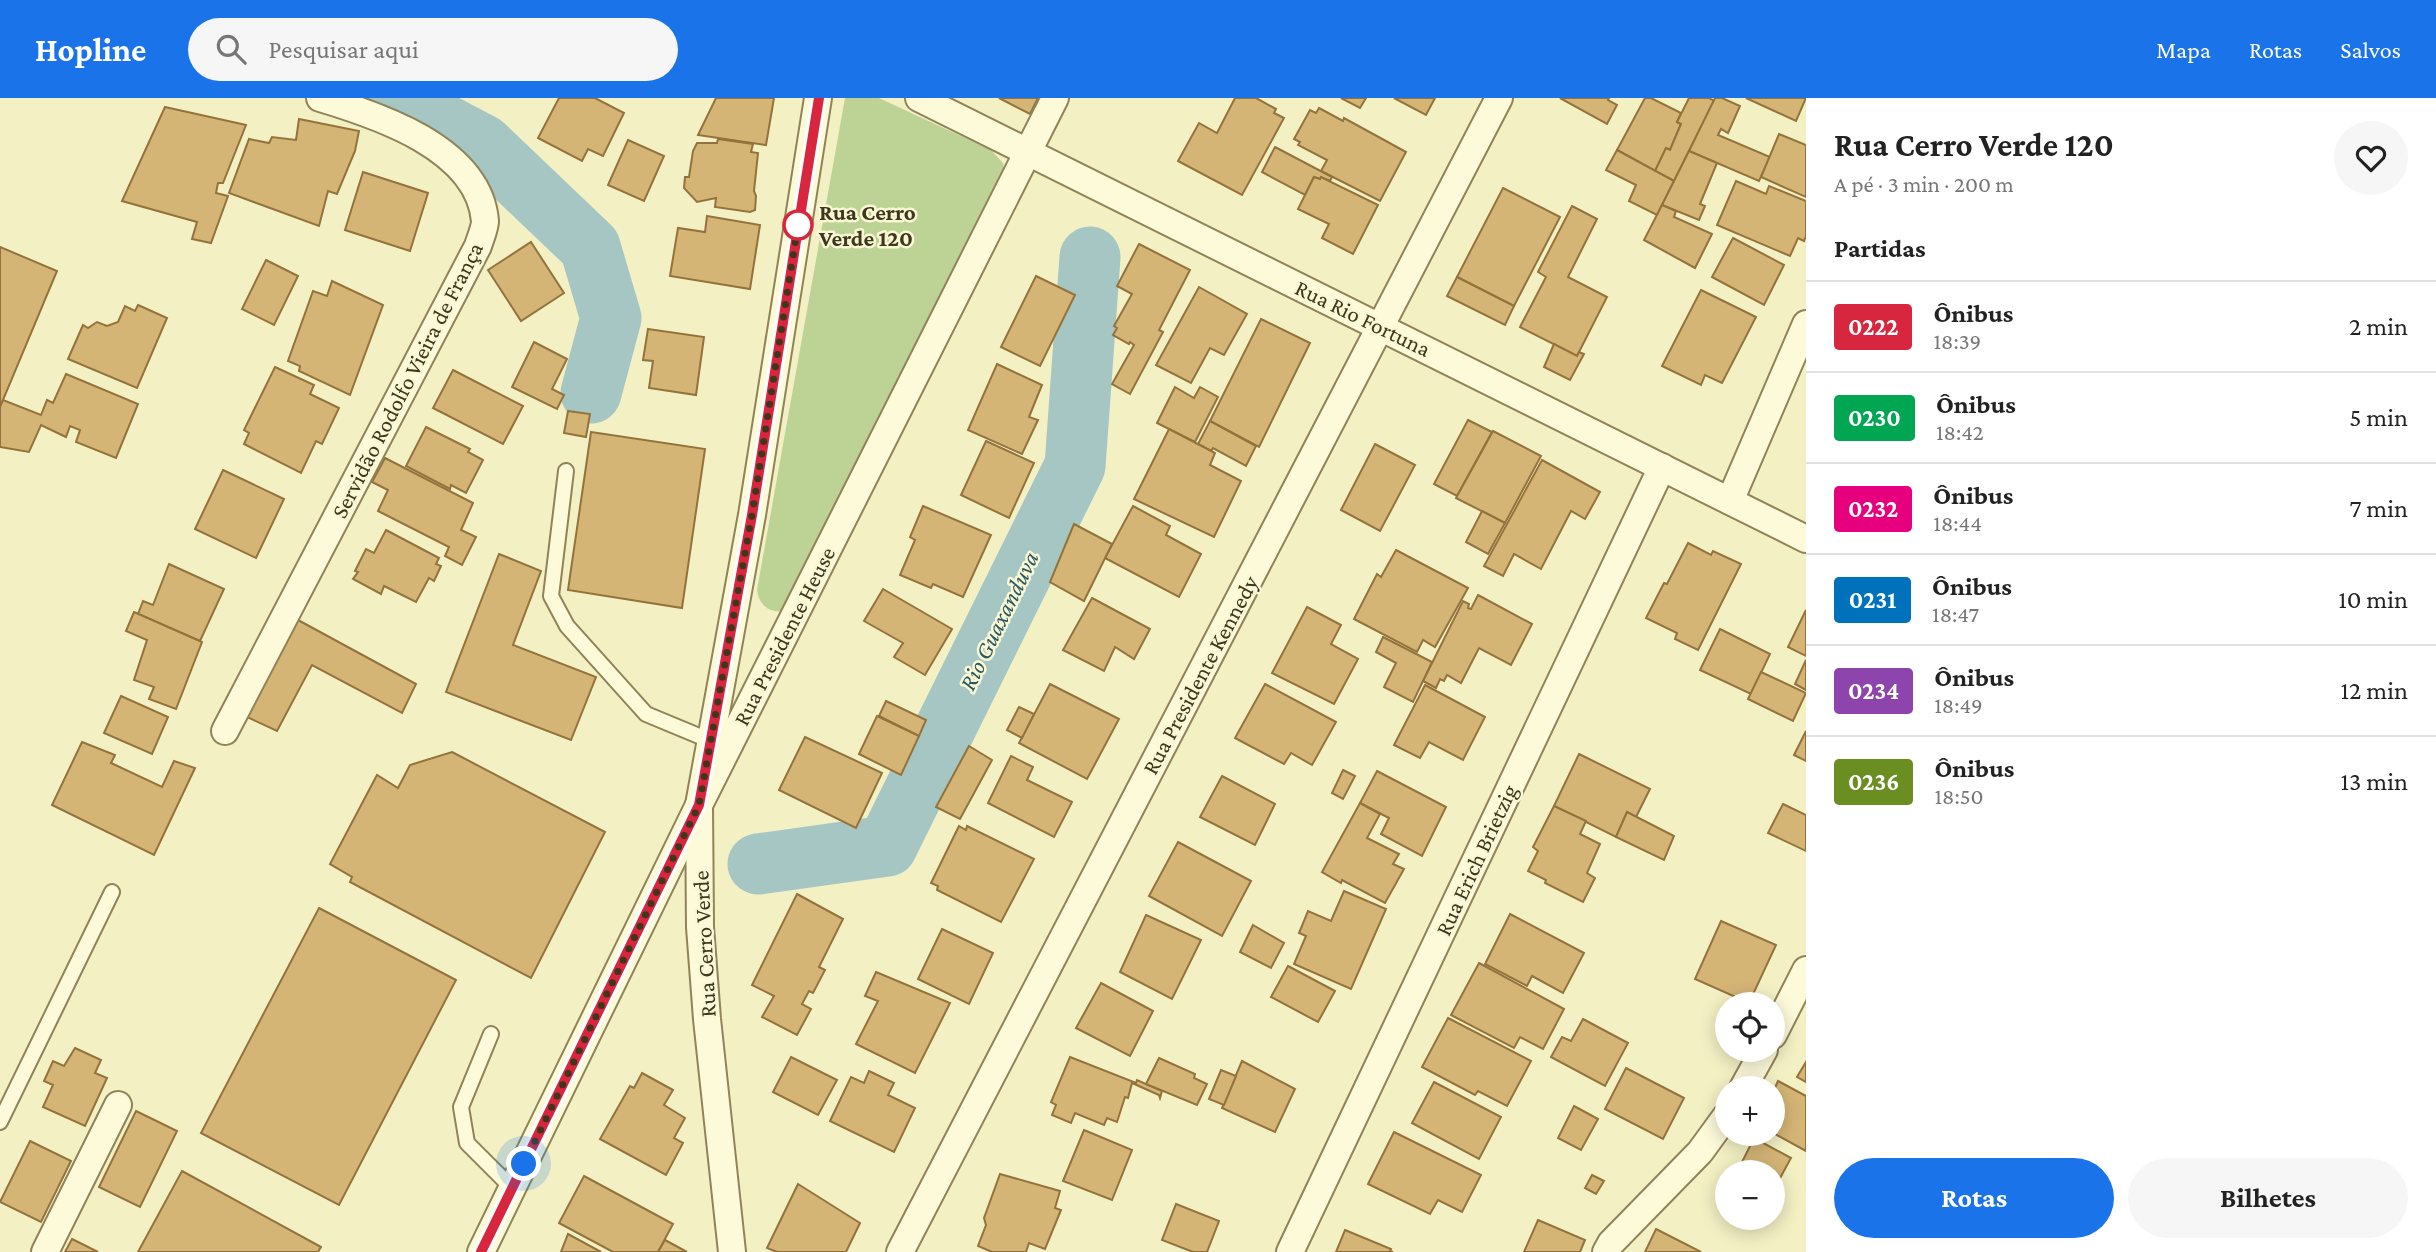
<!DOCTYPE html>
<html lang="pt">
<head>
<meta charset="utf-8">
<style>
	:root { --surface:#fff; --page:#f6f6f6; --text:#222; --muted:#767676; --line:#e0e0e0; --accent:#1a73e8 }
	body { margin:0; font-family:"Crimson Pro",serif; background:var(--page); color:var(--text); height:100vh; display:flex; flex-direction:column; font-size:26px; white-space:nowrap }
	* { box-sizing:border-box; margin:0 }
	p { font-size:23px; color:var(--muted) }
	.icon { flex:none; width:38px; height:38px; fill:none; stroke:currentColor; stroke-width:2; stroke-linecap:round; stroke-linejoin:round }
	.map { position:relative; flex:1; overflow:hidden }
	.side { display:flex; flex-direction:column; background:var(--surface); width:630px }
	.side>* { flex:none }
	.badge { padding:0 14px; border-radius:5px; font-size:24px; line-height:46px }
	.tools { position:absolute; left:1715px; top:894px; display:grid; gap:14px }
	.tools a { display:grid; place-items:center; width:70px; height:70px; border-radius:50%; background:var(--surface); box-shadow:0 4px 18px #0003; font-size:35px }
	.you { position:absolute; width:35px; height:35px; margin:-18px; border:5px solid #fff; border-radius:50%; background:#1a73e8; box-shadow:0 0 0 10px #1a73e833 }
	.map>.badge { position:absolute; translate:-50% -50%; box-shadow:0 0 0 4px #fff }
	h2 { padding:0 28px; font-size:26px; line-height:63px }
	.round { display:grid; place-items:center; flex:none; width:74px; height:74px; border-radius:37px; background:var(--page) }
	.summary { display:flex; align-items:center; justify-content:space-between; height:119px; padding:0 28px }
	h1 { font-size:33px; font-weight:700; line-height:52px }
	.button { display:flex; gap:14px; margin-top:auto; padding:14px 28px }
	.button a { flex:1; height:80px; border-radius:42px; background:var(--accent); color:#fff; font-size:28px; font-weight:700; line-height:80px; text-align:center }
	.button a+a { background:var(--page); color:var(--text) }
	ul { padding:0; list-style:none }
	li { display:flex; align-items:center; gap:21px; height:91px; padding:0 28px; border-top:2px solid var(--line) }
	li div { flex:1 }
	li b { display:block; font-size:26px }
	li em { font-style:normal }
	li .badge { min-width:77px; font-weight:700; text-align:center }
	header { display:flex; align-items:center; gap:42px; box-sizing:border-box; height:98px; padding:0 35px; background:var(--accent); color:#fff }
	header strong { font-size:33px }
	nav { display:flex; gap:38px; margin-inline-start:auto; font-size:24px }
	.search { width:490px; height:63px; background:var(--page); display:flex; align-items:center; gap:18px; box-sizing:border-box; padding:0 24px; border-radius:38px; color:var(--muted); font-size:26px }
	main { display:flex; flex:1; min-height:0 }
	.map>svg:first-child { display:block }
	.green { fill:#bdd396 }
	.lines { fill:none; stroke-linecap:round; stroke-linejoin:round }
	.river { stroke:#a6c6c4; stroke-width:61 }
	.building { fill:#d5b576; stroke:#93733b; stroke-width:2 }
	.lane-casing { stroke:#908358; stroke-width:18 }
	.street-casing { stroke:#908358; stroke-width:30 }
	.lane { stroke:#fcfad9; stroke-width:14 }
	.street { stroke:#fcfad9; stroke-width:26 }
	.line-casing { stroke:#fff; stroke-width:16 }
	.line { stroke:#d7263d; stroke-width:10 }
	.walk { stroke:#3f361d; stroke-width:7; stroke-dasharray:0 12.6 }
	.stop-dot { fill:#fff; stroke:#d7263d; stroke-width:3.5 }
	.labels { text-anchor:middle; stroke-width:5; stroke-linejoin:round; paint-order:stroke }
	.stop-label { font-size:23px; font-weight:bold; fill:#3f361d; stroke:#f9f8d5; text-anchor:start }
	.street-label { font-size:23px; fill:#3f361d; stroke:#f9f8d5 }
	.water-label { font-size:24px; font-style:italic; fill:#2b5760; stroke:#f9f8d5 }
</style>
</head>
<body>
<header>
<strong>Hopline</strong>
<div class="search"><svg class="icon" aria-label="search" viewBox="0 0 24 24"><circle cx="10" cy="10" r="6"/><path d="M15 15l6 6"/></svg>Pesquisar aqui</div>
<nav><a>Mapa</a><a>Rotas</a><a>Salvos</a></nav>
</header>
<main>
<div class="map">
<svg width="1806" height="1154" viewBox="0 0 1806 1154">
	<rect width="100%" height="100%" fill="#f3f0c4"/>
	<path class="green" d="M845,0H879L991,52L1003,65L1005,73L787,513C770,516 759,508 757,492Z"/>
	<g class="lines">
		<g class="river">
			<polyline points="384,0 405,6 483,47 590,149 611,220 591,295"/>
			<polyline points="758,766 887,748 1075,368 1090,159"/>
		</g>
	</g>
	<g class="building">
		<polygon points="559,0 595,0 624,15 603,58 588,51 582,63 538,40"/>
		<polygon points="716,0 774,0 766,47 698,37"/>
		<polygon points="999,0 1038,0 1030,16"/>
		<polygon points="1235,0 1256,0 1276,11 1274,15 1284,20 1242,97 1178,63 1199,25 1217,35"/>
		<polygon points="1341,0 1366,0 1360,10"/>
		<polygon points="1394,0 1435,0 1426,17"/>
		<polygon points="1560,0 1609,0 1608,2 1617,7 1607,26"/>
		<polygon points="1645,0 1651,0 1681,15 1677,24 1681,26 1670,52 1666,50 1655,73 1617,52"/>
		<polygon points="1689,0 1709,0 1714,3 1674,83 1655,73 1666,50 1670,52 1681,26 1677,24"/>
		<polygon points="1715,0 1722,0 1740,8 1728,35 1721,31 1718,37 1770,59 1759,83 1689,53"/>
		<polygon points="1746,0 1806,0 1796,23"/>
		<polygon points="165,9 246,27 223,85 218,85 216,95 228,98 211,145 192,141 197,124 122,103"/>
		<polygon points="1319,10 1343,23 1344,20 1406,54 1380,103 1321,73 1327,62 1298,47 1300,44 1294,41 1310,12 1316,15"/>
		<polygon points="299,21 359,33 355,53 337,96 328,93 319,128 229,95 249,41 269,45 272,39 296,42"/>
		<polygon points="1779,36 1806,47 1806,99 1761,79"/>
		<polygon points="718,41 753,46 751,54 758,55 754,93 756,98 755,112 750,114 715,109 716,100 697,104 684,90 685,79 689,79 693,53 697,45 717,45"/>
		<polygon points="628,42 664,58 644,103 608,87"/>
		<polygon points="1275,49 1332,79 1330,83 1321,79 1320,81 1314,79 1305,97 1262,74"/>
		<polygon points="1617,52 1674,83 1657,117 1629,103 1636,87 1606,72"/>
		<polygon points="1689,53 1717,65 1700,106 1705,108 1699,122 1662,107"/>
		<polygon points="363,74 428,95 410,153 345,132"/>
		<polygon points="1314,79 1320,81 1321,79 1378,107 1353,156 1322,140 1329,126 1298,111"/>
		<polygon points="1736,83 1766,96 1769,88 1806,103 1806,138 1804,143 1798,140 1790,158 1717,127"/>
		<polygon points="1503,90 1560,119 1514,208 1457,179"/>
		<polygon points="1662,107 1676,113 1674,119 1712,136 1695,170 1644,142"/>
		<polygon points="1572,108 1597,121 1568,179 1607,199 1577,258 1520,229 1546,179 1538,174"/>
		<polygon points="707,118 760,127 750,191 670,178 678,130 705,134"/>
		<polygon points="1733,140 1784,167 1764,207 1712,179"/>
		<polygon points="531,144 564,195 521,223 488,172"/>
		<polygon points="1139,146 1190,172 1159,232 1163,234 1130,296 1112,286 1134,247 1130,244 1129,246 1113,237 1117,230 1114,228 1132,196 1117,188"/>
		<polygon points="0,149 57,173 0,309"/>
		<polygon points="266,162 298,178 274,227 242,211"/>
		<polygon points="1036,178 1075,197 1040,268 1001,249"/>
		<polygon points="1457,179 1514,208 1505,227 1447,198"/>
		<polygon points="332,183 383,207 350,297 299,273 300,268 288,263 313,193 327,198"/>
		<polygon points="1199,189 1247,216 1224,257 1210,250 1191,285 1156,267"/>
		<polygon points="1701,192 1756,219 1722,285 1705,277 1701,287 1662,268"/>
		<polygon points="138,207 167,220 137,290 68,261 83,227 88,230 97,224 107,228 118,224 125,208 135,213"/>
		<polygon points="1261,221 1310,245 1259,349 1210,323"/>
		<polygon points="648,231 704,239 696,297 649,290 653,263 643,262"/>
		<polygon points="534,244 567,261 552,291 564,297 557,311 512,289"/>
		<polygon points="1554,246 1577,258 1579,254 1584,256 1570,282 1544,269"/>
		<polygon points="997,266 1042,287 1029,319 1038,322 1022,356 968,332"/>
		<polygon points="275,269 314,287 310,296 339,310 322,346 316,343 301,375 244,346 249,335 244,332"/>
		<polygon points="453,272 523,308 503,346 433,310"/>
		<polygon points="66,276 138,306 116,360 76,344 80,332 70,328 66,339 41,327 29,354 0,349 0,309 3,302 41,317 47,302 53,305"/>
		<polygon points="1175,289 1194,300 1200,289 1218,299 1195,344 1157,325"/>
		<polygon points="568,313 590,316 586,339 564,335"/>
		<polygon points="1468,322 1492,334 1457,398 1434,386"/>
		<polygon points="1210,323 1256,348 1246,368 1213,350 1211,353 1198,346"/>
		<polygon points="426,329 470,351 468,354 483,362 466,395 451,387 450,391 406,368"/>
		<polygon points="1169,331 1215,355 1210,367 1241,383 1214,439 1134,401"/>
		<polygon points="1493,333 1541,358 1505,425 1456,400"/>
		<polygon points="591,334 705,351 682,510 568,492"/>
		<polygon points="986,343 1034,365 1009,420 961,397"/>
		<polygon points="1375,346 1415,367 1380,433 1341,412"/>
		<polygon points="385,360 473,405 461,432 476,439 462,467 445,458 449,449 378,413 388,392 372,384"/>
		<polygon points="1542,362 1600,394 1585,421 1571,413 1541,471 1514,456 1503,478 1484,468"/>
		<polygon points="223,372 284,401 256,460 195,431"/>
		<polygon points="923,408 991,437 963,499 933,486 931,490 900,477 915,442 910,439"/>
		<polygon points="1133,408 1170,428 1166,437 1201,456 1179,499 1105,460"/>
		<polygon points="1482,413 1505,425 1488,456 1466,444"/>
		<polygon points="1074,426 1112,446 1084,503 1050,484"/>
		<polygon points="386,432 439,460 436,466 441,468 434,483 429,480 416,504 384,488 381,496 353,481 358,474 355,473 366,451 374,455"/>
		<polygon points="1688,445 1711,457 1713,453 1741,466 1698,552 1675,541 1677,535 1646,520 1664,485 1667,486"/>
		<polygon points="1396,452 1468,490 1435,549 1423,542 1417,554 1354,521 1377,476 1381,479"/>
		<polygon points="499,456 541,473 513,547 596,579 571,642 446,594"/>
		<polygon points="169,466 224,491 200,543 138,516 143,503 153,507"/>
		<polygon points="883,491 952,531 925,577 894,559 903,545 864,523"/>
		<polygon points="1478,497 1532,526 1511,567 1479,550 1461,585 1447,577 1444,583 1440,581 1436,590 1423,583 1463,503 1469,506 1468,510 1471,511"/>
		<polygon points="1092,500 1150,531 1134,561 1115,549 1104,573 1063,552"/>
		<polygon points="1307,509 1341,527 1331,546 1358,561 1334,606 1272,575"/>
		<polygon points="1806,512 1806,558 1788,549"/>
		<polygon points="134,514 202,544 176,611 149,601 154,589 134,582 147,542 126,533"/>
		<polygon points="298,522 416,586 402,615 312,567 277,633 247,619"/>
		<polygon points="1720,531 1770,556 1751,596 1700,572"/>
		<polygon points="1383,539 1432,564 1413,604 1384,589 1396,565 1376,554"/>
		<polygon points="1806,562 1806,592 1795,586"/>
		<polygon points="1761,574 1806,595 1793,623 1748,601"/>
		<polygon points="1050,586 1119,621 1087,681 1019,645"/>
		<polygon points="1265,586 1336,624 1312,667 1291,655 1284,666 1235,640"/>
		<polygon points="1425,587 1485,619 1463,662 1429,644 1420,660 1394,647"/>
		<polygon points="121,598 168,619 152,656 104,635"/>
		<polygon points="886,603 926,622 919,638 879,618"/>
		<polygon points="1019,609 1034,616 1022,640 1007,632"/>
		<polygon points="877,618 919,638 901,677 859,656"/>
		<polygon points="1806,633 1806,663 1794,657"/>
		<polygon points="805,639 882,675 856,730 779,692"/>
		<polygon points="82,644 115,657 111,665 162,689 174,663 195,670 154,757 52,707"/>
		<polygon points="969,648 992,662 960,721 936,709"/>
		<polygon points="452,654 605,734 531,880 350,784 352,779 330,766 377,677 398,690 410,667"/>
		<polygon points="1579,656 1650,691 1636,719 1627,714 1616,739 1554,708"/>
		<polygon points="1011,658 1033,669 1027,682 1072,704 1054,739 988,705"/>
		<polygon points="1343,672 1355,678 1343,701 1332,695"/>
		<polygon points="1377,673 1446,709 1422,758 1381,736 1389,720 1360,705"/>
		<polygon points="1222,678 1275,706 1255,747 1200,719"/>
		<polygon points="1360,705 1380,716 1367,740 1399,756 1393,766 1404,771 1385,805 1342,782 1341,785 1322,774"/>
		<polygon points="1783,706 1806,717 1806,753 1768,735"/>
		<polygon points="1554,708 1586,723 1580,736 1600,746 1587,775 1595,780 1583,804 1545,785 1546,782 1528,773 1538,753 1533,749"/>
		<polygon points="1627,714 1674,738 1664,762 1616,739"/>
		<polygon points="959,728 966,732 967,728 1034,761 1001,824 937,792 938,788 931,785"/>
		<polygon points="1178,744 1251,783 1222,838 1149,798"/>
		<polygon points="1344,793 1386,811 1351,891 1294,866 1306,838 1299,835 1308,813 1331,823"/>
		<polygon points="797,796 843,821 819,869 825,872 813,895 809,893 802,906 811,911 797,937 762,919 774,898 752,887"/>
		<polygon points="319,810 456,882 339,1107 201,1035"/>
		<polygon points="1510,816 1584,855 1563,895 1532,878 1527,888 1485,866"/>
		<polygon points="1146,817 1201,842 1172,901 1120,874"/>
		<polygon points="1721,823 1776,847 1749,905 1695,881"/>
		<polygon points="1253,827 1284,845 1271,870 1240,854"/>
		<polygon points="942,831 993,855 969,906 918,881"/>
		<polygon points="1479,865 1564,911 1543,951 1520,939 1514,950 1451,917"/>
		<polygon points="1288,868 1335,893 1318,924 1271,899"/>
		<polygon points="876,874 950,905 915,975 856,946 878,903 865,898"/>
		<polygon points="1101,885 1153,913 1130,958 1076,930"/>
		<polygon points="1448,920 1531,963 1507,1008 1478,993 1475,997 1422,969"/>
		<polygon points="1583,921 1628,945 1605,988 1551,959 1562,939 1571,943"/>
		<polygon points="75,950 101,962 95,975 107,980 85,1028 43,1009 53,987 44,983 53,963 64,968"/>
		<polygon points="791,959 837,982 818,1017 773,994"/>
		<polygon points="1070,959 1136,985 1137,982 1162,993 1160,1000 1159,997 1132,985 1128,1000 1125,999 1117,1024 1107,1020 1104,1027 1075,1015 1071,1025 1052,1017 1056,1007 1051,1004"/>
		<polygon points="1159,960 1195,976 1194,980 1207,986 1197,1007 1146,986"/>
		<polygon points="1242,963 1295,991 1275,1034 1222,1010"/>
		<polygon points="1806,964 1806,984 1797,979"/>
		<polygon points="1626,970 1684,1000 1663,1041 1605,1011"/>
		<polygon points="1221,972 1236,978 1224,1007 1209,1001"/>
		<polygon points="869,973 894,985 888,997 915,1010 894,1054 830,1023 851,979 864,985"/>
		<polygon points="642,975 673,992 664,1007 685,1020 674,1040 683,1045 666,1077 600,1041 630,988 634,990"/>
		<polygon points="1778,983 1806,998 1806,1053 1773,1035 1773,994"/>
		<polygon points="1434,984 1501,1019 1479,1061 1412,1025"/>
		<polygon points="1574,1008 1598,1021 1581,1052 1558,1040"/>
		<polygon points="136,1013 177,1033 140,1109 99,1089"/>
		<polygon points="1084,1032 1132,1052 1112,1102 1063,1083"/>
		<polygon points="1394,1034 1481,1077 1462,1114 1438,1102 1430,1116 1368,1086"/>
		<polygon points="1754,1040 1791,1060 1773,1093 1773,1074 1737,1074"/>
		<polygon points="30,1043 71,1063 41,1124 0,1104"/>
		<polygon points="182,1073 321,1149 318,1154 138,1154"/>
		<polygon points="1000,1076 1060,1093 1055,1110 1061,1112 1045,1151 1029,1145 1026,1154 992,1154 978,1148 986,1127 984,1120"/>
		<polygon points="1592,1077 1604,1083 1596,1096 1585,1090"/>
		<polygon points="584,1078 673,1126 658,1154 613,1154 559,1125"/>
		<polygon points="798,1086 860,1125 846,1154 777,1154 767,1150"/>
		<polygon points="1727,1093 1727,1112 1719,1108"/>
		<polygon points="1176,1106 1219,1123 1207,1154 1193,1154 1162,1142"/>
		<polygon points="1538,1122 1585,1142 1580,1154 1524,1154"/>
		<polygon points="1656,1131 1701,1154 1645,1154"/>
		<polygon points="1345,1132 1391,1151 1390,1153 1393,1154 1336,1154"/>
		<polygon points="568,1136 601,1154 561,1154"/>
		<polygon points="72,1141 98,1154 65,1154"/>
		<polygon points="665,1142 687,1154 658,1154"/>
	</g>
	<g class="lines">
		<g class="lane-casing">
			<g id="lane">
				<polyline points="566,373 551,498 567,528 646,616 711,643"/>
				<polyline points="491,936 461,1009 467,1045 512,1090"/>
				<polyline points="0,1024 112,794"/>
			</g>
		</g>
		<g class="street-casing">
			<g id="street">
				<polyline points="919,0 1806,441"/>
				<polyline points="1730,403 1806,226"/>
				<path d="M225,633L478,148C480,141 485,130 485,123C479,50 377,17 320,0"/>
				<polyline points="1773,937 1806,872"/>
				<polyline points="1743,990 1764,952"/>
				<polyline points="45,1154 118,1007"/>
				<polyline points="481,1154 699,707 1055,0"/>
				<polyline points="732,1154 707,921 700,829 699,707 752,417 818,0"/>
				<polyline points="900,1154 1499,0"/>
				<polyline points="1290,1154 1662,369"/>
				<polyline points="1606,1154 1611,1145 1700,1054 1727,1017"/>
			</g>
		</g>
		<use href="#lane" class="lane"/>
		<use href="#street" class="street"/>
	</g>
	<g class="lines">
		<g class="line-casing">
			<polyline id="line" points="481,1154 699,707 752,417 819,0"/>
		</g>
		<use href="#line" class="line"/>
		<polyline class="walk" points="524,1066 699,707 752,417 798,127"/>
	</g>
	<circle class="stop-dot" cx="798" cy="127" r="14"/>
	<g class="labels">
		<g class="stop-label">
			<text x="819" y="122">Rua Cerro<tspan x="819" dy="26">Verde 120</tspan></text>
		</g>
		<g class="street-label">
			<text transform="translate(1363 220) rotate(26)" y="8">Rua Rio Fortuna</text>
			<text transform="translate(407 282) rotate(-63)" y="8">Servidão Rodolfo Vieira de França</text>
			<text transform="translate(784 538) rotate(-63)" y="8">Rua Presidente Heuse</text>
			<text transform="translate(1200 577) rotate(-62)" y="8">Rua Presidente Kennedy</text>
			<text transform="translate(1476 762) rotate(-65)" y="8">Rua Erich Brietzig</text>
			<text transform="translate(704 846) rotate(-93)" y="8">Rua Cerro Verde</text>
		</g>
		<g class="water-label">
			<text transform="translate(999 523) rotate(-64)" y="8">Rio Guaxanduva</text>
		</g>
	</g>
</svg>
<div class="tools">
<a><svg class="icon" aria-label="locate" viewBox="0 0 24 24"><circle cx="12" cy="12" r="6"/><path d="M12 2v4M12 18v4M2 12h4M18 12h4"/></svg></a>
<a>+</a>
<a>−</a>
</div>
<div class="you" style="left:524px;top:1066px"></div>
</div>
<section class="side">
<div class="summary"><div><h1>Rua Cerro Verde 120</h1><p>A pé · 3 min · 200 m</p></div><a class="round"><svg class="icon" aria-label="heart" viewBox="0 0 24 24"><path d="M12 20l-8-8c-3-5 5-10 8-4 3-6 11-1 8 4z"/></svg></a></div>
<h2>Partidas</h2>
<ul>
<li><span class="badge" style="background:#d7263d;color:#fff">0222</span><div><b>Ônibus</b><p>18:39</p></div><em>2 min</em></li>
<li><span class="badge" style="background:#00a651;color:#fff">0230</span><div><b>Ônibus</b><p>18:42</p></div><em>5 min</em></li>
<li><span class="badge" style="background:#e6007e;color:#fff">0232</span><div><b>Ônibus</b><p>18:44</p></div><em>7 min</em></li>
<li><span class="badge" style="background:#0072bc;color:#fff">0231</span><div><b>Ônibus</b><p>18:47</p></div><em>10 min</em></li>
<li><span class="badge" style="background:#8e44ad;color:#fff">0234</span><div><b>Ônibus</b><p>18:49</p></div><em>12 min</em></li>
<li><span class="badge" style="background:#6b8e23;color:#fff">0236</span><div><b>Ônibus</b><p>18:50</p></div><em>13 min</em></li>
</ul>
<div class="button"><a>Rotas</a><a>Bilhetes</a></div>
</section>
</main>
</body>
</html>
